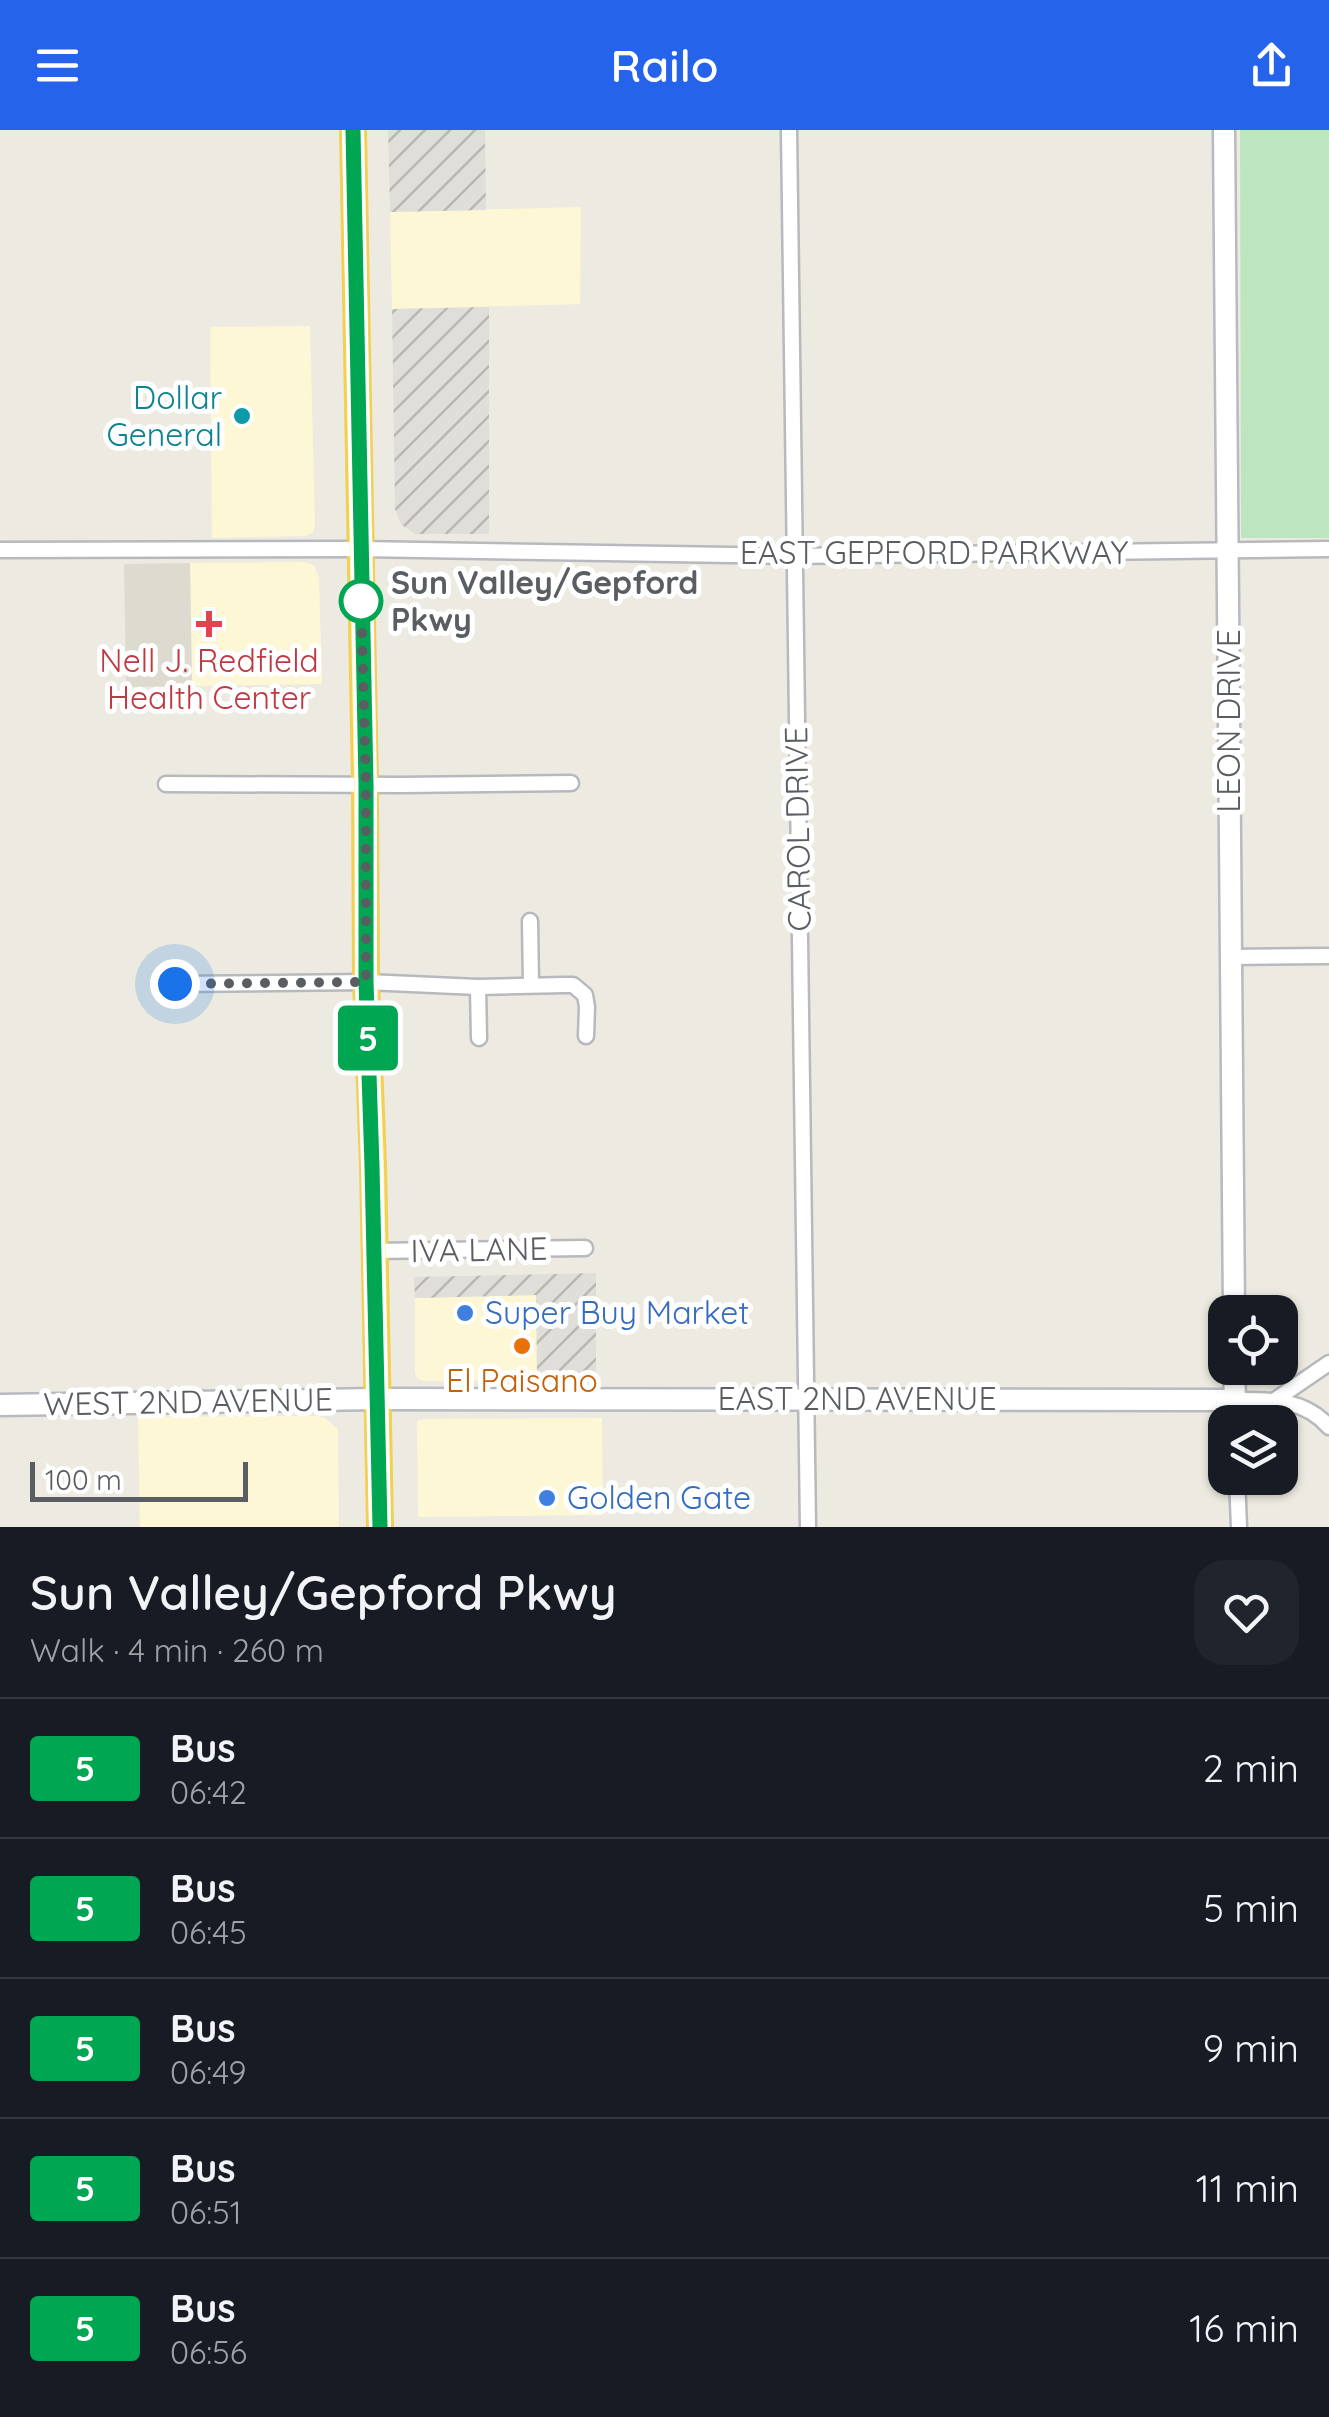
<!DOCTYPE html>
<html lang="en">
<head>
<meta charset="utf-8">
<style>
	:root { --surface:#171b24; --page:#20242c; --text:#f1f3f6; --muted:#9ea1a6; --line:#363941; --accent:#2563eb }
	body { margin:0; font-family:Quicksand,sans-serif; background:var(--page); color:var(--text); height:100vh; display:flex; flex-direction:column; font-size:38px; white-space:nowrap }
	* { box-sizing:border-box; margin:0 }
	p { font-size:32px; color:var(--muted) }
	.icon { flex:none; width:55px; height:55px; fill:none; stroke:currentColor; stroke-width:2; stroke-linecap:round; stroke-linejoin:round }
	.map { position:relative; height:1397px; overflow:hidden }
	.details { display:flex; flex-direction:column; background:var(--surface); flex:1 }
	.details>* { flex:none }
	.badge { padding:0 20px; border-radius:8px; font-size:35px; line-height:65px }
	.fabs { position:absolute; left:1208px; top:1165px; display:grid; gap:20px }
	.fabs a { display:grid; place-items:center; width:90px; height:90px; border-radius:20px; background:var(--surface); box-shadow:0 2px 8px #0004; font-size:50px }
	.scale { position:absolute; left:30px; bottom:25px; width:218px; box-sizing:border-box; padding-left:10px; border:5px solid #5a5d62; border-top:0; font-size:28px; line-height:35px; white-space:nowrap; color:#5a5d62; -webkit-text-stroke:8px #fff; paint-order:stroke }
	.you { position:absolute; width:50px; height:50px; margin:-25px; border:8px solid #fff; border-radius:50%; background:#1a73e8; box-shadow:0 0 0 15px #1a73e833 }
	.map>.badge { position:absolute; translate:-50% -50%; box-shadow:0 0 0 5px #fff }
	.round { display:grid; place-items:center; flex:none; width:105px; height:105px; border-radius:30px; background:var(--page) }
	.overview { display:flex; align-items:center; justify-content:space-between; height:170px; padding:0 30px }
	h1 { font-size:48px; font-weight:600; line-height:75px }
	ul { padding:0; list-style:none }
	li { display:flex; align-items:center; gap:30px; height:140px; padding:0 30px; border-top:2px solid var(--line) }
	li div { flex:1 }
	li b { display:block; font-size:38px }
	li em { font-style:normal }
	li .badge { min-width:110px; font-weight:700; text-align:center }
	header { display:flex; justify-content:space-between; align-items:center; height:130px; padding:0 30px; background:var(--accent); color:#fff; font-size:45px; font-weight:600 }
	.map>svg:first-child { display:block }
	.commercial { fill:#fef7d5 }
	.industrial { fill:url(#industrial-furrows) }
	.education { fill:#dddacf }
	.park { fill:#bde5bf }
	.lines { fill:none; stroke-linecap:round; stroke-linejoin:round }
	.street-casing { stroke:#b7b9be; stroke-width:19 }
	.secondary-casing { stroke:#b7bac0; stroke-width:25 }
	.primary-casing { stroke:#f2cf55; stroke-width:28 }
	.street { stroke:#fff; stroke-width:14 }
	.secondary { stroke:#fff; stroke-width:20 }
	.primary { stroke:#fff5a4; stroke-width:22 }
	.line-casing { stroke:#fff; stroke-width:22 }
	.line { stroke:#00a651; stroke-width:15 }
	.walk { stroke:#5a5d62; stroke-width:10; stroke-dasharray:0 18 }
	.culture-dot { fill:#0f9aa8; stroke:#fff; stroke-width:4 }
	.stop-dot { fill:#fff; stroke:#00a651; stroke-width:5 }
	.health-dot { fill:#e0444e; stroke:#fff; stroke-width:4 }
	.shop-dot { fill:#3f7fe0; stroke:#fff; stroke-width:4 }
	.food-dot { fill:#e8710a; stroke:#fff; stroke-width:4 }
	.labels { text-anchor:middle; stroke-width:10; stroke-linejoin:round; paint-order:stroke }
	.culture-label { font-size:32px; fill:#0d838f; stroke:#fff; text-anchor:end }
	.street-label { font-size:32px; fill:#5a5d62; stroke:#fff }
	.stop-label { font-size:32px; font-weight:bold; fill:#5a5d62; stroke:#fff; text-anchor:start }
	.health-label { font-size:32px; fill:#be3a42; stroke:#fff }
	.shop-label { font-size:32px; fill:#366cbe; stroke:#fff; text-anchor:start }
	.food-label { font-size:32px; fill:#c56008; stroke:#fff }
</style>
</head>
<body>
<header><svg class="icon" aria-label="menu" viewBox="0 0 24 24"><path d="M4 6h16M4 12h16M4 18h16"/></svg>Railo<svg class="icon" aria-label="share" viewBox="0 0 24 24"><path d="M12 15V3M7 8l5-5 5 5M5 13v7h14v-7"/></svg></header>
<div class="map">
<svg width="1329" height="1397" viewBox="0 0 1329 1397">
	<defs>
		<pattern id="industrial-furrows" width="10" height="10" patternUnits="userSpaceOnUse" patternTransform="scale(2.5)"><rect width="10" height="10" fill="#e0ded9"/><path d="M-1 1l2-2M0 10L10 0M9 11l2-2" fill="none" stroke="#b9b7b3"/></pattern>
	</defs>
	<rect width="100%" height="100%" fill="#edebe1"/>
	<g class="commercial">
		<polygon points="581,77 580,174 392,179 390,82"/>
		<polygon points="310,196 315,394 313,402 305,406 212,408 210,197"/>
		<polygon points="303,432 314,435 319,448 322,554 192,556 190,433"/>
		<polygon points="537,1165 537,1250 423,1251 417,1248 415,1242 415,1168"/>
		<polygon points="317,1286 325,1288 338,1299 339,1397 140,1397 138,1287"/>
		<polygon points="602,1288 603,1385 418,1387 417,1291 426,1289"/>
	</g>
	<g class="industrial">
		<polygon points="388,0 485,0 486,80 390,82"/>
		<polygon points="489,177 489,404 414,404 401,394 395,379 392,179"/>
		<polygon points="596,1143 596,1249 537,1250 536,1165 415,1168 414,1147"/>
	</g>
	<polygon class="education" points="190,433 192,556 126,557 124,434"/>
	<polygon class="park" points="1240,0 1329,0 1329,408 1241,408"/>
	<g class="lines">
		<g class="street-casing">
			<g id="street">
				<polyline points="789,0 808,1397"/>
				<polyline points="0,420 360,419 794,426 1329,419"/>
				<polyline points="166,654 401,655 571,653"/>
				<polyline points="530,791 531,854"/>
				<polyline points="1231,827 1329,826"/>
				<polyline points="175,854 366,852 478,857 564,855 573,855 585,865 587,877 586,906"/>
				<polyline points="478,857 479,908"/>
				<polyline points="374,1121 585,1118"/>
				<polyline points="1275,1270 1329,1233"/>
				<path d="M1235,1292V1270C1270,1270 1304,1268 1329,1297"/>
				<polyline points="1237,1348 1239,1397"/>
			</g>
		</g>
		<g class="secondary-casing">
			<g id="secondary">
				<polyline points="1224,0 1234,1182"/>
				<polyline points="0,1275 377,1269 1235,1270 1234,1238"/>
			</g>
		</g>
		<g class="primary-casing">
			<polyline id="primary" points="353,0 365,654 366,852 373,1035 380,1397"/>
		</g>
		<use href="#street" class="street"/>
		<use href="#secondary" class="secondary"/>
		<use href="#primary" class="primary"/>
	</g>
	<g class="lines">
		<g class="line-casing">
			<polyline id="line" points="353,0 366,654 366,852 372,1036 380,1397"/>
		</g>
		<use href="#line" class="line"/>
		<polyline class="walk" points="175,854 366,852 366,654 361,471"/>
	</g>
	<circle class="culture-dot" cx="242" cy="286" r="10"/>
	<circle class="stop-dot" cx="361" cy="471" r="20"/>
	<path class="health-dot" d="M204 479h10v10h10v10h-10v10h-10v-10h-10v-10h10z"/>
	<g class="shop-dot">
		<circle cx="465" cy="1183" r="10"/>
		<circle cx="547" cy="1368" r="10"/>
	</g>
	<circle class="food-dot" cx="522" cy="1216" r="10"/>
	<g class="labels">
		<g class="culture-label">
			<text x="222" y="279">Dollar<tspan x="222" dy="37">General</tspan></text>
		</g>
		<g class="street-label">
			<text x="934" y="434">EAST GEPFORD PARKWAY</text>
			<text transform="translate(1229 591) rotate(-90)" y="11">LEON DRIVE</text>
			<text transform="translate(798 699) rotate(-91)" y="11">CAROL DRIVE</text>
			<text transform="translate(479 1120) rotate(-1)" y="11">IVA LANE</text>
			<text x="857" y="1280">EAST 2ND AVENUE</text>
			<text transform="translate(188 1272) rotate(-1)" y="11">WEST 2ND AVENUE</text>
		</g>
		<g class="stop-label">
			<text x="391" y="464">Sun Valley/Gepford<tspan x="391" dy="37">Pkwy</tspan></text>
		</g>
		<g class="health-label">
			<text x="209" y="542">Nell J. Redfield<tspan x="209" dy="37">Health Center</tspan></text>
		</g>
		<g class="shop-label">
			<text x="485" y="1194">Super Buy Market</text>
			<text x="567" y="1379">Golden Gate</text>
		</g>
		<g class="food-label">
			<text x="522" y="1262">El Paisano</text>
		</g>
	</g>
</svg>
<div class="fabs">
<a><svg class="icon" aria-label="locate" viewBox="0 0 24 24"><circle cx="12" cy="12" r="6"/><path d="M12 2v4M12 18v4M2 12h4M18 12h4"/></svg></a>
<a><svg class="icon" aria-label="layers" viewBox="0 0 24 24"><path d="M12 4l9 5-9 5-9-5zM3 14l9 5 9-5"/></svg></a>
</div>
<div class="scale">100 m</div>
<div class="you" style="left:175px;top:854px"></div>
<b class="badge" style="left:368px;top:908px;background:#00a651;color:#fff">5</b>
</div>
<section class="details">
<div class="overview"><div><h1>Sun Valley/Gepford Pkwy</h1><p>Walk · 4 min · 260 m</p></div><a class="round"><svg class="icon" aria-label="heart" viewBox="0 0 24 24"><path d="M12 20l-8-8c-3-5 5-10 8-4 3-6 11-1 8 4z"/></svg></a></div>
<ul>
<li><span class="badge" style="background:#00a651;color:#fff">5</span><div><b>Bus</b><p>06:42</p></div><em>2 min</em></li>
<li><span class="badge" style="background:#00a651;color:#fff">5</span><div><b>Bus</b><p>06:45</p></div><em>5 min</em></li>
<li><span class="badge" style="background:#00a651;color:#fff">5</span><div><b>Bus</b><p>06:49</p></div><em>9 min</em></li>
<li><span class="badge" style="background:#00a651;color:#fff">5</span><div><b>Bus</b><p>06:51</p></div><em>11 min</em></li>
<li><span class="badge" style="background:#00a651;color:#fff">5</span><div><b>Bus</b><p>06:56</p></div><em>16 min</em></li>
</ul>
</section>
</body>
</html>
